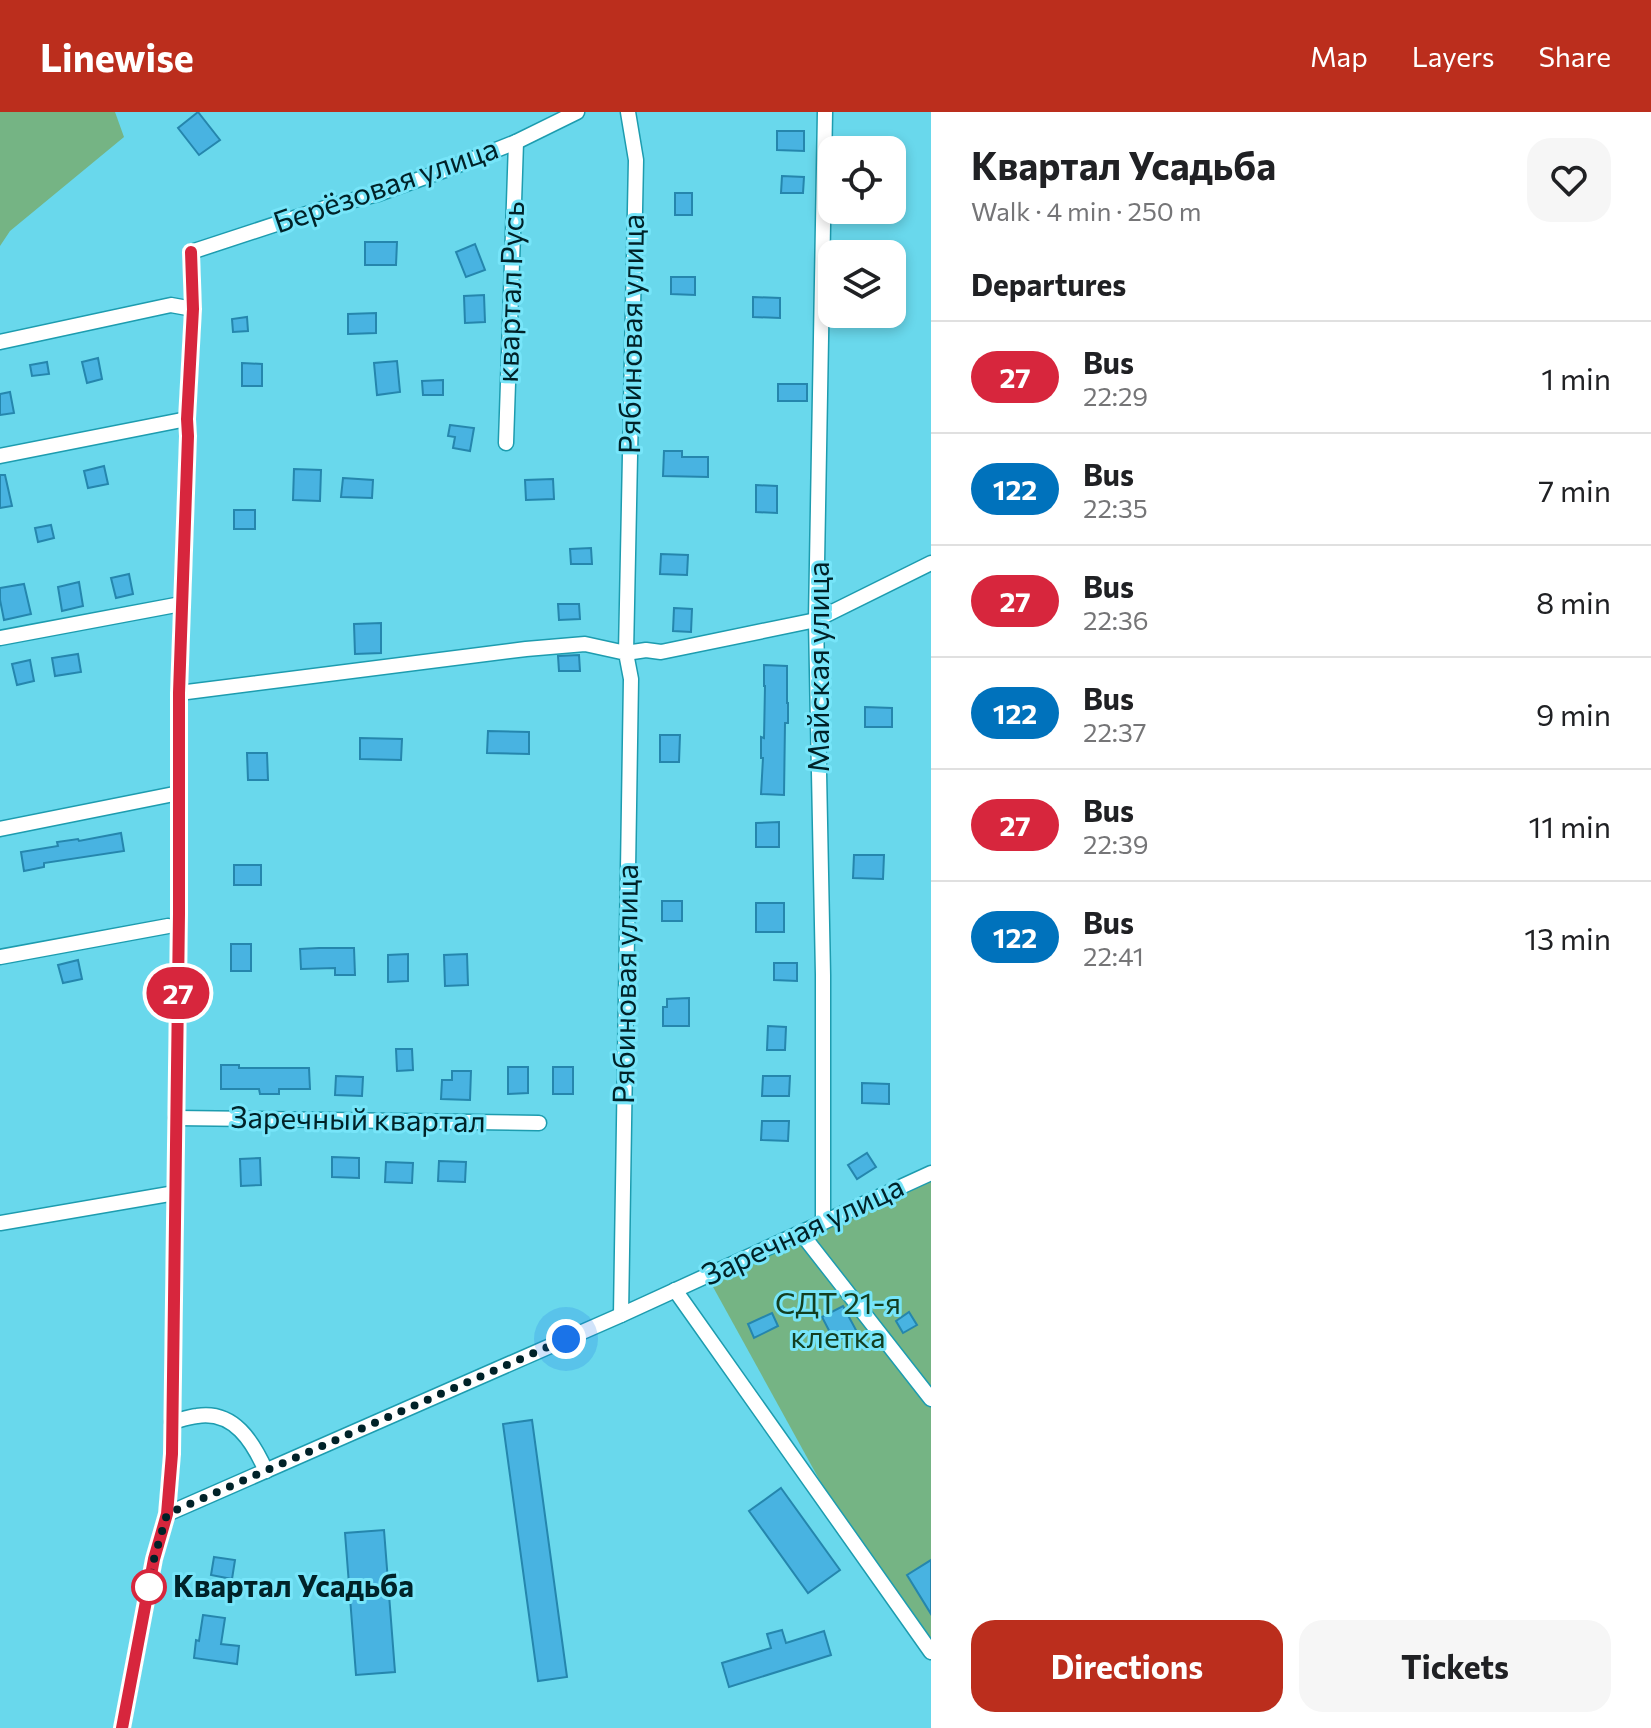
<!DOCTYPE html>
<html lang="en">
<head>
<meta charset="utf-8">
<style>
	:root { --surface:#fff; --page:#f6f6f6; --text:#202124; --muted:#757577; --line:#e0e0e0; --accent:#bb2e1d }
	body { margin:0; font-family:Commissioner,sans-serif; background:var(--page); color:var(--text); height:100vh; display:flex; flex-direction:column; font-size:30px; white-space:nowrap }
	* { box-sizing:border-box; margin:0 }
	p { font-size:26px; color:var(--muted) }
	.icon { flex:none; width:44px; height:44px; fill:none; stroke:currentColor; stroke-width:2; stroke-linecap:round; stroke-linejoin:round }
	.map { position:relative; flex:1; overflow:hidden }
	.panel { display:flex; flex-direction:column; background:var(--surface); width:720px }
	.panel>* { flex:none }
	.badge { padding:0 16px; border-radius:26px; font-size:28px; line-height:52px }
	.buttons { position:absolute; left:818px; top:24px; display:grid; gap:16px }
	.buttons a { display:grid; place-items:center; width:88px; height:88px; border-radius:16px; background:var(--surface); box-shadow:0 4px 12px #0003; font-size:40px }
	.you { position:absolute; width:40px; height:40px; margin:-20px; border:6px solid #fff; border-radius:50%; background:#1a73e8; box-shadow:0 0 0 12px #1a73e833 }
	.map>.badge { position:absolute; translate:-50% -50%; box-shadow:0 0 0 4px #fff }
	h2 { padding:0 40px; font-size:30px; line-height:72px }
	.round { display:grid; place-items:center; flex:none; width:84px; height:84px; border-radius:24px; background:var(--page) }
	.overview { display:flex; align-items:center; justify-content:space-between; height:136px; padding:0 40px }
	h1 { font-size:38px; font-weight:700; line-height:60px }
	.cta { display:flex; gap:16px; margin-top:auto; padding:16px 40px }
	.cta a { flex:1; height:92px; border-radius:24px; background:var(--accent); color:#fff; font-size:32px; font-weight:700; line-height:92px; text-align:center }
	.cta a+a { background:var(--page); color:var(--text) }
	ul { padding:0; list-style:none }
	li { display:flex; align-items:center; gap:24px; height:112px; padding:0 40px; border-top:2px solid var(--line) }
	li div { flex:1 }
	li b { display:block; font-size:30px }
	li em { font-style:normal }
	li .badge { min-width:88px; font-weight:700; text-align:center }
	header { display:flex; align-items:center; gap:48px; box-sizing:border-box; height:112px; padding:0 40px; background:var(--accent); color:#fff }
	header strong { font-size:38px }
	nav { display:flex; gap:44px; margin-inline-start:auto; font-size:28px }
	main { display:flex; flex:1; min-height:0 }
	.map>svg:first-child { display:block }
	.green { fill:#75b484 }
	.building { fill:#48b3e1; stroke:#2586ad; stroke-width:2 }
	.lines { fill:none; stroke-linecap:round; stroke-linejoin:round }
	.minor-casing { stroke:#1d9caf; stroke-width:17 }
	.minor { stroke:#fff; stroke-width:14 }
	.line-casing { stroke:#fff; stroke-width:18 }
	.line { stroke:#d7263d; stroke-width:12 }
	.walk { stroke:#002228; stroke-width:8; stroke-dasharray:0 14.4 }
	.stop-dot { fill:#fff; stroke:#d7263d; stroke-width:4 }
	.labels { text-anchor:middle; stroke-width:6; stroke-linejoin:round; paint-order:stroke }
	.street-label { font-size:30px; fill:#002228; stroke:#77e5f9 }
	.park-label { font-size:30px; fill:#133e20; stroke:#77e5f9 }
	.stop-label { font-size:30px; font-weight:bold; fill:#002228; stroke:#77e5f9; text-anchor:start }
</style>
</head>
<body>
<header>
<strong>Linewise</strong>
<nav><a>Map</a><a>Layers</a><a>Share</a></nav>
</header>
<main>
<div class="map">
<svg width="931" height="1616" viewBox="0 0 931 1616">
	<rect width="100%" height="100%" fill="#69d8ec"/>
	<g class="green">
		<polygon points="0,0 115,0 124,25 10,119 0,134"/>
		<polygon points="931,1069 931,1526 825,1378 707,1164"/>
	</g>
	<g class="building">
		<polygon points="198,0 220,28 199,43 178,16"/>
		<polygon points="777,19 804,19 804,39 777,38"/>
		<polygon points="782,64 804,65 803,81 781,81"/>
		<rect x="675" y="81" width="17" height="22"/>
		<polygon points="365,130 397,130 396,153 365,153"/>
		<polygon points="475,132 485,158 466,165 456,140"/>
		<polygon points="671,165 695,165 695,183 671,182"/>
		<polygon points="892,168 903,168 902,192 892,192"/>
		<polygon points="484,183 485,210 465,211 464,184"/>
		<polygon points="753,185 780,186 780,206 753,205"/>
		<polygon points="376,201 376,221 348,222 348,202"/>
		<polygon points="247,205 248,219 233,220 232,207"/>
		<polygon points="98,246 102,267 87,271 82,250"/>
		<polygon points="397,249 400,280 377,283 374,251"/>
		<polygon points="47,250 49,262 32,264 30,253"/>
		<polygon points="242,251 262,252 262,274 242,274"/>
		<polygon points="443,268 443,283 423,283 422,269"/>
		<rect x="778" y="272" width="29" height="17"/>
		<polygon points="10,280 14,301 0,303 0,282"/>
		<polygon points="450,313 474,316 470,339 453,336 455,325 448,324"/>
		<polygon points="664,339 682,339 682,345 708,345 708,365 663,364"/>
		<polygon points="104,354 108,372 88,376 84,359"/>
		<polygon points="294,357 321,358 320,389 293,388"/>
		<polygon points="0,363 5,363 12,394 0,396"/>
		<polygon points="343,366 373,368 372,386 341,385"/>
		<polygon points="553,367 554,387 526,388 525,368"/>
		<polygon points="756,373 777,374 777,401 756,400"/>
		<rect x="234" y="398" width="21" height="19"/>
		<polygon points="51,413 54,426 38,430 35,416"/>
		<polygon points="591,436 592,452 571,452 570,437"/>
		<polygon points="661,442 688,443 687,463 660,462"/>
		<polygon points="129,462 133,482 116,486 111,466"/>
		<polygon points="79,470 83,494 62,499 58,475"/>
		<polygon points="24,472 31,502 4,508 0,488 0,476"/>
		<polygon points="558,492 579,492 580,507 559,508"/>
		<polygon points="674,496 692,497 691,520 673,519"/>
		<polygon points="381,511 381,541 355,542 354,512"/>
		<polygon points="78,542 81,560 55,564 52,546"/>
		<polygon points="579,543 580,559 559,559 558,544"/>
		<polygon points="30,548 34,569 17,573 12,552"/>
		<polygon points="764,553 787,554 787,591 788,591 788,611 785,611 784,683 761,682 763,646 761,646 761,625 764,626 765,574 764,574"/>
		<polygon points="865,595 892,596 892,615 865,615"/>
		<polygon points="488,619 529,620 529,642 487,641"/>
		<polygon points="660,623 680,623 679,650 660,650"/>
		<polygon points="360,626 402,627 401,648 360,647"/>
		<polygon points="247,641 267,641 268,668 248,668"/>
		<polygon points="779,710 779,735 756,735 756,711"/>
		<polygon points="121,721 124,739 44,751 44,755 24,759 21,740 58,734 57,730 78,727 79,729"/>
		<polygon points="854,743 884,743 883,767 853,766"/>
		<rect x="234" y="753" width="27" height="20"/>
		<rect x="662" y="789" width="20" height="20"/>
		<rect x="756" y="791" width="28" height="29"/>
		<rect x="231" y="832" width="20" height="27"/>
		<polygon points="319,836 354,836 355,863 335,863 335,856 301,857 300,837"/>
		<polygon points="408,842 408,869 388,870 388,843"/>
		<polygon points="467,842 468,873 445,874 444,843"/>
		<polygon points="78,848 82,867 63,871 58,853"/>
		<polygon points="774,851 797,851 797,869 774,868"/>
		<polygon points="689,886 689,914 663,914 663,895 667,895 667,887"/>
		<polygon points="768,914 786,915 785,938 767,938"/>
		<polygon points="396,937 412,937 413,958 397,959"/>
		<polygon points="221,953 239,953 239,956 309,956 310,977 279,977 279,982 260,982 259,977 221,977"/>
		<polygon points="508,955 528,955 528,981 508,982"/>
		<rect x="553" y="955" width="20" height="27"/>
		<polygon points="452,959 471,959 470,988 441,987 442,968 452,968"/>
		<polygon points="336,964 363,965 362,984 335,983"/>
		<polygon points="763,964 790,964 789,984 762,984"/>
		<polygon points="862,971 889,972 889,992 862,991"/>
		<polygon points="762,1009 789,1009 788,1029 761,1028"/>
		<polygon points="867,1041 876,1055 857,1067 848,1053"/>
		<polygon points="332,1045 359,1046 359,1066 332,1065"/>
		<polygon points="260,1046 261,1073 241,1074 240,1047"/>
		<polygon points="439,1049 466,1050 465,1070 438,1069"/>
		<polygon points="386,1050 413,1051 412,1071 385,1070"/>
		<polygon points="843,1194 856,1218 835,1230 822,1205"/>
		<polygon points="909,1200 917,1213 903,1221 896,1209"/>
		<polygon points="772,1201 778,1214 754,1226 748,1212"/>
		<polygon points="532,1308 567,1565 538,1569 503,1312"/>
		<polygon points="781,1376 840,1458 808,1481 749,1399"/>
		<polygon points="384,1418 395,1560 356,1563 345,1421"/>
		<polygon points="214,1445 235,1448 232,1467 211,1463"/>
		<polygon points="931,1448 931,1502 907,1463"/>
		<polygon points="203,1503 225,1506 221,1532 239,1534 237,1552 194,1546 196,1528 199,1529"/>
		<polygon points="782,1518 786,1531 824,1519 831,1543 729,1575 722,1551 771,1536 767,1522"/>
	</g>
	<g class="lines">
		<g class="minor-casing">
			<g id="minor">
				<polyline points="628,0 636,48 626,541 646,538 661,540 816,508 931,451"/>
				<polyline points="0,230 171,193 193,197"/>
				<polyline points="506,331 516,30"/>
				<polyline points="0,344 187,307"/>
				<polyline points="0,526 181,492"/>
				<polyline points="179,581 526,537 585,532 626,541 631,567 621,1203"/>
				<polyline points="0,717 179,681"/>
				<polyline points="0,845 168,814"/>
				<polyline points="176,1006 539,1011"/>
				<polyline points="823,1110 823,863 816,508 825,0"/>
				<polyline points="0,1111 175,1081"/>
				<polyline points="801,1121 931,1287"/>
				<polyline points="675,1178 931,1540"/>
				<path d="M172,1310C180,1308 188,1305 197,1304C234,1298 253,1330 266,1359"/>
				<polyline points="167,1402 621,1203 931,1061"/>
				<polyline points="122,1616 154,1447 167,1402 172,1342 179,802 179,581 188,324 187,307 193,197 191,140 334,93 378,82 448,57 516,30 577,0"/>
			</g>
		</g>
		<use href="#minor" class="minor"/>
	</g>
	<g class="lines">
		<g class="line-casing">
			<polyline id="line" points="122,1616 154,1447 167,1402 172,1342 179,802 179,581 188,324 187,307 193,197 191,140"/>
		</g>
		<use href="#line" class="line"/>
		<polyline class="walk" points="149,1475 154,1447 167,1402 566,1227"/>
	</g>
	<circle class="stop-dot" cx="149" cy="1475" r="16"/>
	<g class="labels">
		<g class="street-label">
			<text transform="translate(386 74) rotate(-19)" y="10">Берёзовая улица</text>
			<text transform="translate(511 180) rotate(-88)" y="10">квартал Русь</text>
			<text transform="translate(632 222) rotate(-89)" y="10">Рябиновая улица</text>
			<text transform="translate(819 555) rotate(-90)" y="10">Майская улица</text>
			<text transform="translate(626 872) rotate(-89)" y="10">Рябиновая улица</text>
			<text transform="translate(358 1008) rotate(1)" y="10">Заречный квартал</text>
			<text transform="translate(803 1119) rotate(-25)" y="10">Заречная улица</text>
		</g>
		<g class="park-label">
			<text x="838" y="1202">СДТ 21-я<tspan x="838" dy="34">клетка</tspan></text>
		</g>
		<g class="stop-label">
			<text x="173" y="1485">Квартал Усадьба</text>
		</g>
	</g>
</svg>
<div class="buttons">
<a><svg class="icon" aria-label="locate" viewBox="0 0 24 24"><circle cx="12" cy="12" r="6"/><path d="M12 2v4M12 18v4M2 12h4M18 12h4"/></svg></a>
<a><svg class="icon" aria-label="layers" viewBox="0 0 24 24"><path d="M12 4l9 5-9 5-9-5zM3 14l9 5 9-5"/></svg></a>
</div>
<div class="you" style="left:566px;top:1227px"></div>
<b class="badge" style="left:178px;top:881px;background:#d7263d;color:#fff">27</b>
</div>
<section class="panel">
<div class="overview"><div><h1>Квартал Усадьба</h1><p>Walk · 4 min · 250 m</p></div><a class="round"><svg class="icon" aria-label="heart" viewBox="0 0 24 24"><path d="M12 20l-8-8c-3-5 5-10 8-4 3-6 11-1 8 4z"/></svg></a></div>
<h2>Departures</h2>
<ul>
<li><span class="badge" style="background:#d7263d;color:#fff">27</span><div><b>Bus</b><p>22:29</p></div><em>1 min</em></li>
<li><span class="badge" style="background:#0072bc;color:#fff">122</span><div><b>Bus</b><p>22:35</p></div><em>7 min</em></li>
<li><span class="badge" style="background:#d7263d;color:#fff">27</span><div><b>Bus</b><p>22:36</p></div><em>8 min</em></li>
<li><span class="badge" style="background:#0072bc;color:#fff">122</span><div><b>Bus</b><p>22:37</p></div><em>9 min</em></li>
<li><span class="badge" style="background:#d7263d;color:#fff">27</span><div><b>Bus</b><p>22:39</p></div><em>11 min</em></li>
<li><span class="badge" style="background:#0072bc;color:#fff">122</span><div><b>Bus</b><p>22:41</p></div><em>13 min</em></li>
</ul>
<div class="cta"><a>Directions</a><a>Tickets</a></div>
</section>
</main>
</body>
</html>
